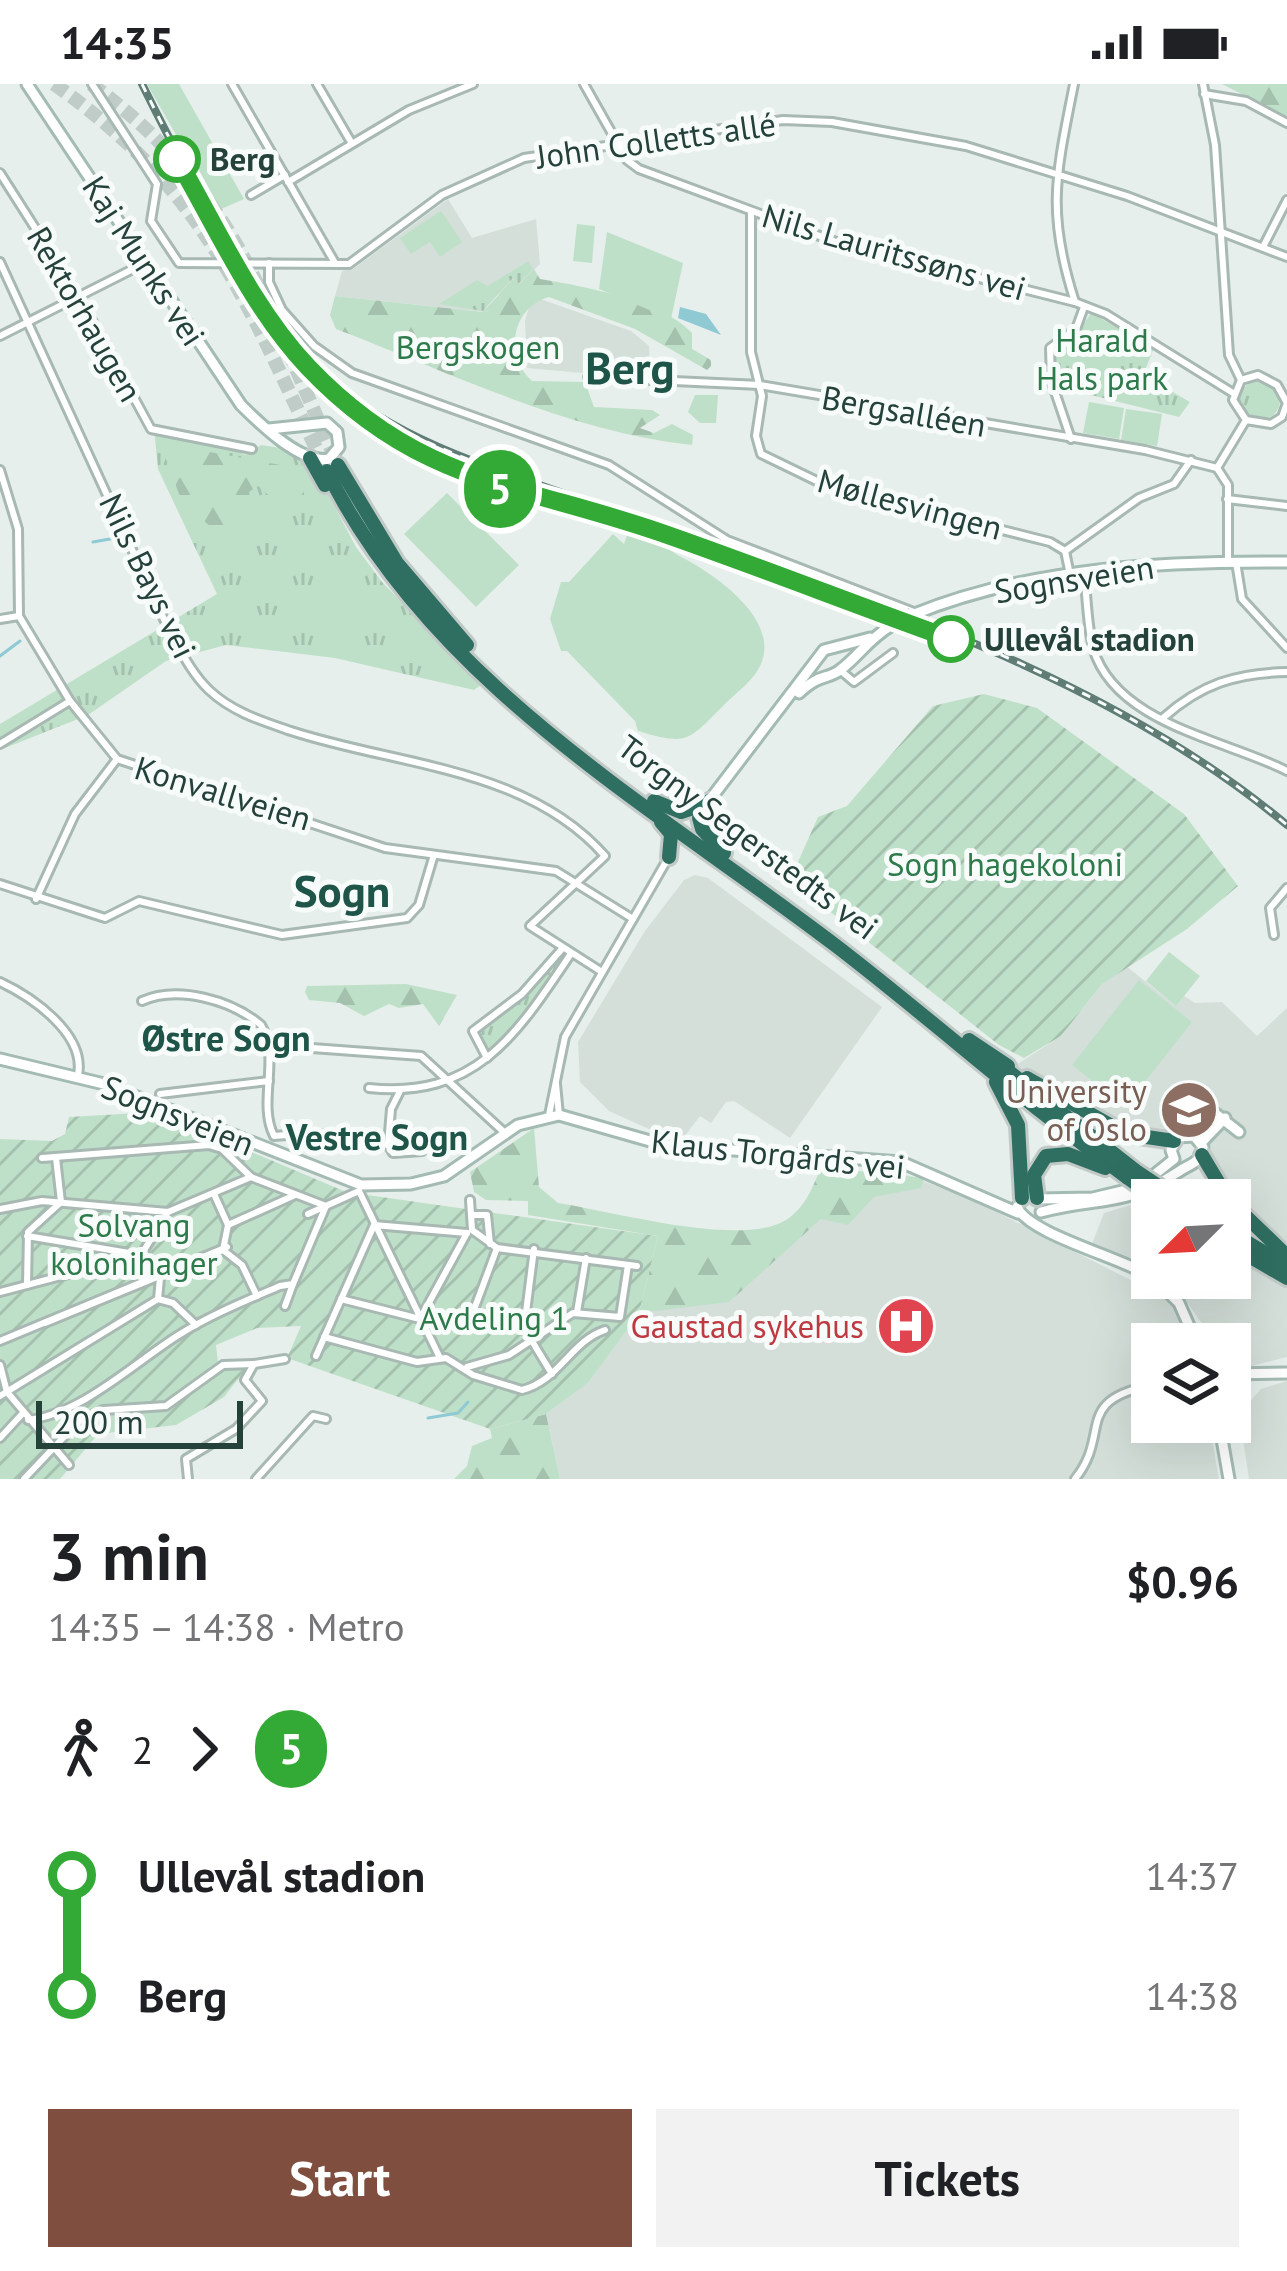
<!DOCTYPE html>
<html lang="en">
<head>
<meta charset="utf-8">
<style>
	:root { --surface:#fff; --page:#f2f2f2; --text:#202124; --muted:#757577; --accent:#7f4e3f }
	body { margin:0; font-family:"PT Sans",sans-serif; background:var(--page); color:var(--text); height:100vh; display:flex; flex-direction:column; font-size:45px; white-space:nowrap }
	* { box-sizing:border-box; margin:0 }
	p { font-size:39px; color:var(--muted) }
	.icon { flex:none; width:66px; height:66px; fill:none; stroke:currentColor; stroke-width:2; stroke-linecap:round; stroke-linejoin:round }
	.map { position:relative; height:1395px; overflow:hidden }
	.sheet { display:flex; flex-direction:column; background:var(--surface); flex:1 }
	.sheet>* { flex:none }
	.badge { padding:0 24px; border-radius:39px; font-size:42px; line-height:78px }
	.needle { width:78px; rotate:246deg }
	.tools { position:absolute; left:1131px; top:1095px; display:grid; gap:24px }
	.tools a { display:grid; place-items:center; width:120px; height:120px; border-radius:0px; background:var(--surface); box-shadow:0 12px 48px #0002; font-size:60px }
	.scale { position:absolute; left:36px; bottom:30px; width:207px; box-sizing:border-box; padding-left:12px; border:6px solid #24423a; border-top:0; font-size:33px; line-height:42px; white-space:nowrap; color:#24423a; -webkit-text-stroke:9px #f7fbf9; paint-order:stroke }
	.map>.badge { position:absolute; translate:-50% -50%; box-shadow:0 0 0 6px #fff }
	.legs { display:flex; align-items:center; gap:18px; height:132px; padding:0 48px; font-size:39px }
	.legs p { margin-inline-start:auto }
	.summary { display:flex; align-items:center; justify-content:space-between; height:204px; padding:0 48px }
	h1 { font-size:66px; font-weight:700; line-height:90px }
	.cta { display:flex; gap:24px; margin-top:auto; padding:24px 48px }
	.cta a { flex:1; height:138px; border-radius:0px; background:var(--accent); color:#fff; font-size:48px; font-weight:700; line-height:138px; text-align:center }
	.cta a+a { background:var(--page); color:var(--text) }
	ul { padding:0 48px; list-style:none }
	li { display:flex; align-items:center; gap:42px; height:120px; font-size:45px }
	li i { display:grid; place-items:center; width:18px; height:100%; margin:0 15px; background:currentColor }
	li i::after { content:''; width:30px; height:30px; margin:-15px; border:9px solid; border-radius:50%; background:var(--surface) }
	li p { margin-inline-start:auto }
	li:first-child i { background:linear-gradient(#0000 50%,currentColor 0) }
	li:last-child i { background:linear-gradient(currentColor 50%,#0000 0) }
	.status { display:flex; justify-content:space-between; align-items:center; height:84px; padding:0 60px; background:var(--surface); direction:ltr }
	.status svg { height:33px; fill:currentColor }
	.map>svg:first-child { display:block }
	.built { fill:#d4dfda }
	.grass { fill:url(#grass-tufts) }
	.forest { fill:url(#forest-firs) }
	.garden { fill:url(#garden-furrows) }
	.pitch { fill:#bfe0c8 }
	.water { fill:url(#water-ripples) }
	.lines { fill:none; stroke-linecap:round; stroke-linejoin:round }
	.stream { stroke:#8ec9d4; stroke-width:3 }
	.highway-tunnel { stroke:#bfccc8; stroke-width:14; stroke-dasharray:14 7; stroke-linecap:butt }
	.street-casing { stroke:#a8b8b2; stroke-width:12 }
	.secondary-casing { stroke:#a4bbb3; stroke-width:15 }
	.highway-casing { stroke:#c2cac8; stroke-width:20 }
	.street { stroke:#fff; stroke-width:6 }
	.secondary { stroke:#fff; stroke-width:9 }
	.highway { stroke:#2f6f62; stroke-width:14 }
	.rail-casing { stroke:#5f7d75; stroke-width:8 }
	.rail { stroke:#f7fbf9; stroke-width:3; stroke-dasharray:9; stroke-linecap:butt }
	.secondary-bridge-casing { stroke:#a4bbb3; stroke-width:15; stroke-linecap:butt }
	.highway-bridge-casing { stroke:#c2cac8; stroke-width:20; stroke-linecap:butt }
	.secondary-bridge { stroke:#fff; stroke-width:9 }
	.highway-bridge { stroke:#2f6f62; stroke-width:14 }
	.line-1-casing { stroke:#fff; stroke-width:27 }
	.line-1 { stroke:#32aa35; stroke-width:18 }
	.stop-1-dot { fill:#fff; stroke:#32aa35; stroke-width:6 }
	.labels { text-anchor:middle; stroke-width:10; stroke-linejoin:round; paint-order:stroke }
	.street-label { font-size:33px; fill:#24423a; stroke:#f7fbf9 }
	.stop-label { font-size:33px; font-weight:bold; fill:#24423a; stroke:#f7fbf9; text-anchor:start }
	.park-label { font-size:33px; fill:#2d7a4b; stroke:#f7fbf9 }
	.education-label { font-size:33px; fill:#785e54; stroke:#f7fbf9; text-anchor:end }
	.health-label { font-size:33px; fill:#be3a42; stroke:#f7fbf9; text-anchor:end }
	.neighbourhood-label { font-size:36px; font-weight:bold; fill:#1f5548; stroke:#f7fbf9 }
	.district-label { font-size:45px; font-weight:bold; fill:#1f5548; stroke:#f7fbf9 }
</style>
</head>
<body>
<div class="status"><b>14:35</b><svg viewBox="0 0 49 12"><path d="M0 12V9h3v3zM5 12V6h3v6zM10 12V3h3v9zM15 12V0h3v12zM26 1h20v11H26zM47 4h2v5h-2z"/></svg></div>
<div class="map">
<svg width="1287" height="1395" viewBox="0 0 1287 1395">
	<defs>
		<pattern id="grass-tufts" width="24" height="20" patternUnits="userSpaceOnUse" patternTransform="scale(3)"><rect width="24" height="20" fill="#bfe0c8"/><path d="M3 7l-1-3M5 7V3M7 7l1-3M15 17l-1-3M17 17v-4M19 17l1-3" fill="none" stroke="#a4c1ad"/></pattern>
		<pattern id="forest-firs" width="22" height="20" patternUnits="userSpaceOnUse" patternTransform="scale(3)"><rect width="22" height="20" fill="#bfe0c8"/><path d="M5 1l3.5 6h-7zM16 11l3.5 6h-7z" fill="#a4c1ad"/></pattern>
		<pattern id="garden-furrows" width="10" height="10" patternUnits="userSpaceOnUse" patternTransform="scale(3)"><rect width="10" height="10" fill="#bfe0c8"/><path d="M-1 1l2-2M0 10L10 0M9 11l2-2" fill="none" stroke="#a4c1ad"/></pattern>
		<pattern id="water-ripples" width="26" height="14" patternUnits="userSpaceOnUse" patternTransform="scale(3)"><rect width="26" height="14" fill="#8ec9d4"/><path d="M2 4q2-2 4 0t4 0M15 11q2-2 4 0t4 0" fill="none" stroke="#74a5ad"/></pattern>
	</defs>
	<rect width="100%" height="100%" fill="#e6efeb"/>
	<g class="built">
		<polygon points="448,115 472,154 536,135 540,180 518,201 492,213 484,228 335,212 342,187 353,185"/>
		<polygon points="532,212 631,247 649,262 650,284 627,293 527,284 525,237"/>
		<polygon points="695,791 708,794 882,923 790,1054 734,1017 726,1018 711,1039 700,1032 684,1053 660,1050 609,1027 580,998 578,958 645,847 684,796"/>
		<polygon points="1126,882 1176,922 1184,912 1195,919 1222,918 1257,952 1287,924 1287,1166 1232,1113 1211,1078 1209,1056 1193,1040 1161,1050 1136,1046 1069,1015 1016,981 1061,952 1102,900"/>
		<polygon points="901,1089 969,1114 1162,1212 1176,1226 1186,1260 1152,1260 1152,1338 1209,1338 1219,1395 560,1395 546,1330 590,1297 642,1223 734,1211 821,1135"/>
		<polygon points="1144,1117 1152,1122 1152,1187 1092,1160 1104,1129"/>
		<polygon points="1230,1172 1287,1201 1287,1273 1236,1286 1230,1260 1216,1260 1187,1218 1162,1194 1230,1194"/>
		<polygon points="1287,1297 1287,1395 1249,1395 1241,1342 1244,1324 1261,1305"/>
	</g>
	<g class="grass">
		<polygon points="528,177 533,185 518,200 513,194 483,227 439,220 477,196 488,202"/>
		<polygon points="1091,229 1154,264 1143,291 1190,318 1179,333 1059,303 1052,279 1055,262 1079,247"/>
		<circle cx="1260" cy="316" r="20"/>
		<polygon points="695,311 718,311 716,339 700,339 688,328"/>
		<polygon points="154,344 215,355 245,371 261,361 295,366 313,382 356,463 382,498 482,600 474,606 335,574 226,561 166,577 88,631 0,666 0,640 217,510 158,385"/>
		<polygon points="561,866 570,871 537,921 487,974 473,947 506,924"/>
	</g>
	<g class="forest">
		<polygon points="1222,0 1287,0 1287,33"/>
		<path d="M534,185L540,195C583,202 663,217 692,249V265L711,276V282L707,286L635,245L549,213C511,224 504,272 532,297L585,298L594,323L652,326L660,331L640,344L654,349L672,340L693,351L692,361C570,348 451,289 336,245L330,231L335,212L483,228L513,195L519,200Z"/>
		<path d="M160,359L297,384L307,421L289,429L258,402L249,408L255,438L227,452C209,445 203,432 185,426Z"/>
		<polygon points="406,900 457,911 439,942 423,920 399,924 389,920 364,932 340,919 309,916 305,908 307,902"/>
		<path d="M534,1044L539,1103L558,1119C611,1127 742,1164 786,1136C805,1124 813,1103 821,1083L924,1094L921,1104L874,1113L848,1141L821,1135L729,1218L639,1229L658,1152L528,1131V1117L486,1116L474,1108L470,1088Z"/>
		<polygon points="546,1330 560,1395 454,1395 467,1382 472,1362 492,1354 490,1345"/>
	</g>
	<g class="garden">
		<polygon points="984,610 1037,624 1184,730 1238,802 1187,845 1102,900 1061,952 1024,974 999,961 790,796 818,733 847,722 933,622"/>
		<polygon points="157,1028 346,1108 658,1152 639,1229 589,1298 546,1330 490,1345 287,1274 301,1242 257,1244 216,1261 218,1279 246,1285 224,1313 176,1341 98,1350 60,1395 0,1395 0,1055 52,1057 65,1050 69,1033"/>
	</g>
	<g class="pitch">
		<polygon points="147,0 179,0 244,115 219,126"/>
		<polygon points="441,127 462,158 440,173 430,158 411,170 400,154"/>
		<polygon points="577,140 595,142 592,179 573,177"/>
		<polygon points="607,148 683,179 671,235 599,205"/>
		<polygon points="1089,318 1124,324 1119,355 1083,349"/>
		<polygon points="1126,325 1162,330 1157,362 1121,356"/>
		<polygon points="447,409 519,481 476,523 404,450"/>
		<path d="M613,450L624,460L627,451C662,451 657,460 683,474C716,491 782,537 760,582C754,595 740,606 729,616C688,656 691,663 638,647L635,637L567,567H561L550,535L561,498H569Z"/>
		<polygon points="359,505 370,529 321,552 310,527"/>
		<polygon points="1169,868 1200,892 1176,922 1146,897"/>
		<polygon points="1139,896 1192,938 1125,1023 1072,981"/>
	</g>
	<polygon class="water" points="680,223 706,230 721,251 678,234"/>
	<g class="lines">
		<g class="stream">
			<polyline points="93,458 121,453"/>
			<polyline points="0,572 20,557"/>
			<polyline points="428,1334 458,1329 468,1318"/>
		</g>
		<g class="highway-tunnel">
			<path d="M54,0C212,111 246,221 327,387"/>
			<path d="M91,0C236,104 268,227 338,381"/>
		</g>
		<g class="street-casing">
			<g id="street">
				<polyline points="92,0 157,100 151,137 179,179 349,180 442,111 524,74 783,36 832,38 966,62 1127,112 1287,173"/>
				<polyline points="232,0 335,179"/>
				<polyline points="317,0 351,58"/>
				<polyline points="584,0 627,76 639,85 836,158 1075,218 1106,230 1233,309"/>
				<path d="M1074,0C1056,91 1046,128 1075,218"/>
				<polyline points="1203,0 1215,61 1229,271 1241,296"/>
				<polyline points="1204,10 1246,17 1287,39"/>
				<polyline points="0,89 81,216 151,345 252,365"/>
				<polyline points="288,98 409,26 473,0"/>
				<polyline points="251,111 285,91"/>
				<polyline points="751,129 751,268 762,312 756,352 761,370 827,402 1050,458 1065,467 1070,491"/>
				<polyline points="1264,161 1287,116"/>
				<path d="M0,178L168,544C180,565 191,589 209,606C232,628 262,637 291,647C398,682 527,683 605,772L530,842L602,888"/>
				<polyline points="269,179 269,198 282,226 314,262 352,289 609,381 727,456 914,528"/>
				<polyline points="0,252 133,185"/>
				<polyline points="588,293 760,301 1145,366 1217,384"/>
				<polyline points="1071,355 1051,296 1050,264 1076,245 1084,223"/>
				<polyline points="1217,384 1246,336 1271,340 1282,333 1287,319 1277,301 1258,291 1241,296 1233,316 1246,336"/>
				<polyline points="1217,384 1228,401 1228,478"/>
				<polyline points="0,386 18,445 19,532 70,617 117,675 385,764 556,787 633,835"/>
				<polyline points="1227,415 1287,422"/>
				<polyline points="1065,467 1139,414 1174,400 1191,376"/>
				<polyline points="1236,478 1242,515 1287,564"/>
				<path d="M1084,489C1087,513 1087,540 1093,564C1115,640 1227,656 1287,687"/>
				<polyline points="0,535 19,532"/>
				<polyline points="840,586 854,598 893,569"/>
				<path d="M1163,634C1201,600 1236,589 1287,588"/>
				<polyline points="0,660 70,617"/>
				<polyline points="0,800 105,834 139,817 282,851 407,834 419,821 433,774"/>
				<polyline points="36,815 75,730 117,675"/>
				<polyline points="1274,851 1270,824 1287,804"/>
				<path d="M0,898C32,913 86,950 78,991"/>
				<path d="M142,917C178,901 231,916 261,941C281,975 257,1018 274,1052L311,1049L388,1061L393,1069L422,1067"/>
				<polyline points="271,961 421,972 506,1050"/>
				<polyline points="487,974 473,947 522,910 561,866"/>
				<polyline points="556,1000 559,1031"/>
				<path d="M369,1004C475,1015 516,952 570,871"/>
				<polyline points="160,1010 269,997"/>
				<polyline points="549,1031 565,953 667,776"/>
				<polyline points="388,1061 391,1025 400,1007"/>
				<polyline points="42,1074 209,1061 222,1065 251,1093 326,1122"/>
				<polyline points="56,1074 61,1118"/>
				<polyline points="214,1110 228,1141 223,1166"/>
				<polyline points="470,1116 472,1146 497,1164 637,1182"/>
				<polyline points="0,1125 42,1117 168,1128 251,1093"/>
				<polyline points="308,1130 359,1107 440,1274"/>
				<polyline points="472,1131 487,1131 490,1160"/>
				<polyline points="228,1141 295,1111"/>
				<polyline points="27,1152 141,1171 160,1194 158,1215"/>
				<polyline points="534,1165 524,1244 552,1290"/>
				<polyline points="223,1166 242,1181 257,1212"/>
				<polyline points="27,1201 28,1148 61,1118"/>
				<polyline points="0,1208 141,1171 168,1128"/>
				<polyline points="158,1215 173,1219 196,1241"/>
				<polyline points="341,1215 420,1235 467,1149"/>
				<polyline points="285,1222 293,1200"/>
				<polyline points="475,1223 497,1164"/>
				<polyline points="577,1228 586,1174"/>
				<polyline points="45,1239 223,1166"/>
				<path d="M324,1253L417,1278L446,1274L473,1291L522,1306C559,1297 571,1257 605,1246"/>
				<polyline points="0,1257 227,1163"/>
				<polyline points="316,1272 374,1141 467,1149"/>
				<polyline points="0,1281 7,1308 69,1381"/>
				<polyline points="467,1283 509,1271 573,1229 620,1233 628,1181"/>
				<polyline points="0,1312 158,1215"/>
				<path d="M28,1336C81,1330 133,1280 177,1252C208,1232 245,1217 280,1202L293,1200L326,1122"/>
				<polyline points="0,1354 23,1329"/>
				<polyline points="24,1395 79,1337 103,1326 166,1322 223,1281 254,1280"/>
				<polyline points="188,1395 186,1375 236,1345 262,1317 245,1296 254,1280 285,1275"/>
				<polyline points="256,1395 313,1332 326,1335"/>
				<path d="M1075,1395C1112,1349 1072,1317 1152,1301"/>
			</g>
		</g>
		<g class="secondary-casing">
			<g id="secondary">
				<path d="M27,0L241,321C261,341 301,380 329,375L339,363L337,348L327,339L269,345"/>
				<path d="M912,531C1030,483 1162,477 1287,478"/>
				<path d="M799,609C820,589 827,596 840,586C857,574 867,556 892,541"/>
				<polyline points="709,717 824,566 870,554"/>
				<polyline points="0,975 104,1000 361,1101 411,1100 444,1092 518,1041 559,1031 664,1061 901,1078 1018,1129"/>
				<polyline points="1186,1050 1216,1030 1239,1048"/>
				<polyline points="1201,1059 1225,1034"/>
				<path d="M1038,1115L1093,1114L1139,1103L1174,1075L1171,1066L1178,1053L1194,1052L1203,1063C1200,1080 1191,1079 1178,1088C1121,1125 1099,1112 1041,1128"/>
				<path d="M1017,1123C1028,1150 1123,1174 1152,1193"/>
				<polyline points="1154,1194 1179,1219 1197,1260"/>
				<polyline points="1230,1290 1287,1289"/>
				<polyline points="1219,1338 1229,1395"/>
			</g>
		</g>
		<g class="highway-casing">
			<g id="highway">
				<polyline points="310,374 325,401"/>
				<polyline points="338,381 397,479 467,561"/>
				<path d="M327,387C431,599 654,723 835,861C934,937 1027,1021 1128,1094"/>
				<polyline points="654,717 681,728 705,720"/>
				<polyline points="709,717 699,734 702,745 724,769"/>
				<polyline points="661,738 671,750 669,773"/>
				<polyline points="969,956 1008,982"/>
				<polyline points="998,979 1136,1087"/>
				<polyline points="1027,994 1126,1050 1174,1057"/>
				<polyline points="996,998 1018,1041 1022,1114"/>
				<polyline points="1202,1071 1229,1116"/>
				<polyline points="1037,1114 1034,1091 1046,1072 1068,1070 1105,1084"/>
				<polyline points="1230,1117 1287,1172"/>
				<polyline points="1230,1148 1287,1182"/>
				<polyline points="1230,1161 1287,1194"/>
			</g>
		</g>
		<use href="#street" class="street"/>
		<use href="#secondary" class="secondary"/>
		<use href="#highway" class="highway"/>
		<g class="rail-casing">
			<g id="rail">
				<path d="M142,0C182,81 265,241 330,297C407,364 515,391 609,425C842,511 1093,579 1287,741"/>
				<polyline points="446,382 536,415"/>
			</g>
		</g>
		<use href="#rail" class="rail"/>
		<g class="secondary-bridge-casing">
			<polyline id="secondary-bridge" points="892,541 912,531"/>
		</g>
		<g class="highway-bridge-casing">
			<g id="highway-bridge">
				<polyline points="1136,1087 1172,1111"/>
				<polyline points="1128,1094 1159,1116"/>
			</g>
		</g>
		<use href="#secondary-bridge" class="secondary-bridge"/>
		<use href="#highway-bridge" class="highway-bridge"/>
	</g>
	<g class="lines">
		<g class="line-1-casing">
			<path id="line-1" d="M177,75C217,144 253,225 308,283C419,400 520,400 659,448C757,482 853,520 951,555"/>
		</g>
		<use href="#line-1" class="line-1"/>
	</g>
	<defs>
		<g id="university-disc" transform="scale(3)"><circle r="9.5" fill="#8d6e63" stroke="#f7fbf9"/><path d="M0-5L7-2L0 1L-7-2ZM-4 1L0 2.5L4 1V4Q0 6-4 4Z" fill="#fff"/></g>
		<g id="hospital-disc" transform="scale(3)"><circle r="9.5" fill="#e0444e" stroke="#f7fbf9"/><path d="M-5-5h3v3.5h4V-5h3V5h-3V1.5h-4V5h-3Z" fill="#fff"/></g>
	</defs>
	<g fill-rule="evenodd">
		<use href="#university-disc" x="1189" y="1026"/>
		<use href="#hospital-disc" x="906" y="1242"/>
	</g>
	<g class="stop-1-dot">
		<circle cx="177" cy="75" r="21"/>
		<circle cx="951" cy="555" r="21"/>
	</g>
	<g class="labels">
		<g class="street-label">
			<text transform="translate(656 56) rotate(-8)" y="12">John Colletts allé</text>
			<text transform="translate(894 168) rotate(16)" y="12">Nils Lauritssøns vei</text>
			<text transform="translate(144 177) rotate(57)" y="12">Kaj Munks vei</text>
			<text transform="translate(85 230) rotate(60)" y="12">Rektorhaugen</text>
			<text transform="translate(904 327) rotate(10)" y="12">Bergsalléen</text>
			<text transform="translate(910 420) rotate(15)" y="12">Møllesvingen</text>
			<text transform="translate(148 492) rotate(64)" y="12">Nils Bays vei</text>
			<text transform="translate(1074 495) rotate(-9)" y="12">Sognsveien</text>
			<text transform="translate(223 709) rotate(17)" y="12">Konvallveien</text>
			<text transform="translate(748 753) rotate(37)" y="12">Torgny Segerstedts vei</text>
			<text transform="translate(178 1031) rotate(22)" y="12">Sognsveien</text>
			<text transform="translate(778 1070) rotate(6)" y="12">Klaus Torgårds vei</text>
		</g>
		<g class="stop-label">
			<text x="210" y="87">Berg</text>
			<text x="984" y="567">Ullevål stadion</text>
		</g>
		<g class="park-label">
			<text x="1102" y="268">Harald<tspan x="1102" dy="38">Hals park</tspan></text>
			<text x="478" y="275">Bergskogen</text>
			<text x="1005" y="792">Sogn hagekoloni</text>
			<text x="134" y="1153">Solvang<tspan x="134" dy="38">kolonihager</tspan></text>
			<text x="494" y="1246">Avdeling 1</text>
		</g>
		<g class="education-label">
			<text x="1147" y="1019">University<tspan x="1147" dy="38">of Oslo</tspan></text>
		</g>
		<g class="health-label">
			<text x="864" y="1254">Gaustad sykehus</text>
		</g>
		<g class="neighbourhood-label">
			<text x="226" y="967">Østre Sogn</text>
			<text x="377" y="1066">Vestre Sogn</text>
		</g>
		<g class="district-label">
			<text x="630" y="300">Berg</text>
			<text x="342" y="823">Sogn</text>
		</g>
	</g>
</svg>
<div class="tools">
<a><svg class="needle" viewBox="-14 -14 28 28"><path d="M0-13l5 13h-10z" fill="#e53935"/><path d="M0 13l5-13h-10z" fill="#757577"/></svg></a>
<a><svg class="icon" aria-label="layers" viewBox="0 0 24 24"><path d="M12 4l9 5-9 5-9-5zM3 14l9 5 9-5"/></svg></a>
</div>
<div class="scale">200 m</div>
<b class="badge" style="left:500px;top:405px;background:#32aa35;color:#fff">5</b>
</div>
<section class="sheet">
<div class="summary"><div><h1>3 min</h1><p>14:35 – 14:38 · Metro</p></div><b>$0.96</b></div>
<div class="legs"><svg class="icon" aria-label="walk" viewBox="0 0 24 24"><circle cx="13" cy="4" r="2"/><path d="M13 8l-2 6 4 7M11 14l-3 7M7 12l3-4h3l4 4"/></svg>2<svg class="icon" aria-label="forward" viewBox="0 0 24 24"><path d="M9 5l7 7-7 7"/></svg><b class="badge" style="background:#32aa35;color:#fff">5</b></div>
<ul>
<li><i style="color:#32aa35"></i><b>Ullevål stadion</b><p>14:37</p></li>
<li><i style="color:#32aa35"></i><b>Berg</b><p>14:38</p></li>
</ul>
<div class="cta"><a>Start</a><a>Tickets</a></div>
</section>
</body>
</html>
